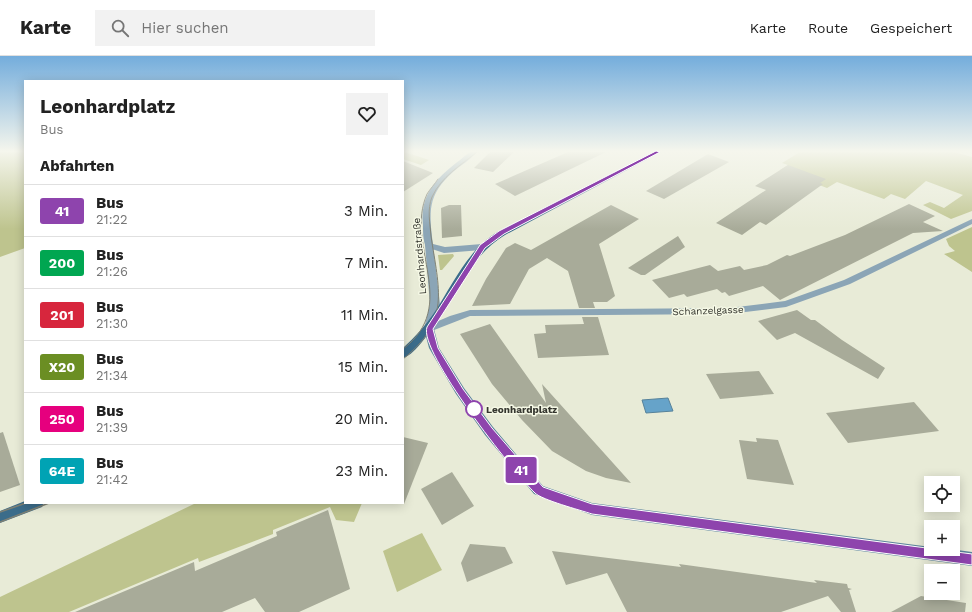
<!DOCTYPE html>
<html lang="de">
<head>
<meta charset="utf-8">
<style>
	:root { --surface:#fff; --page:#f2f2f2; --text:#222; --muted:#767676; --line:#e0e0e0 }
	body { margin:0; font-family:"Work Sans",sans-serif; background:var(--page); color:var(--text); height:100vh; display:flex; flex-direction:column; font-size:15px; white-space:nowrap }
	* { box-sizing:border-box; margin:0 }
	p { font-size:13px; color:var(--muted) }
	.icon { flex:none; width:22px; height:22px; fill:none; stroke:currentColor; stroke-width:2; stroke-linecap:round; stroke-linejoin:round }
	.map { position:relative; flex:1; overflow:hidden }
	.panel { position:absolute; left:24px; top:24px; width:380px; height:424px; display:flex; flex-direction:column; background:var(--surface); border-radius:0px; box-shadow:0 2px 10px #0003 }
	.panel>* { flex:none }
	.badge { padding:0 8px; border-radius:3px; font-size:14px; line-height:26px }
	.tools { position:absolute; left:924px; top:420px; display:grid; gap:8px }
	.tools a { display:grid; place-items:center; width:36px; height:36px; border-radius:0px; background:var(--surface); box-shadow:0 2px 10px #0003; font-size:20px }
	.map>.badge { position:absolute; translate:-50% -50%; box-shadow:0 0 0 2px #fff }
	h2 { padding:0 16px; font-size:15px; line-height:36px }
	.round { display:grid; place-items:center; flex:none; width:42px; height:42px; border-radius:0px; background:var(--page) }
	.head { display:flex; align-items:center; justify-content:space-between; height:68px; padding:0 16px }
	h1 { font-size:19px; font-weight:700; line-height:30px }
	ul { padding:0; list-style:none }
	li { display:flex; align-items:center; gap:12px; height:52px; padding:0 16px; border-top:1px solid var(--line) }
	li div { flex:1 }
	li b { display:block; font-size:15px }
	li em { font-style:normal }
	li .badge { min-width:44px; font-weight:700; text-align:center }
	header { display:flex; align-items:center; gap:24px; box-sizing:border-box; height:56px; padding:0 20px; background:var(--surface); border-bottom:1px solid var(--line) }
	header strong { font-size:19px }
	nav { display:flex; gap:22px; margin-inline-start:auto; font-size:14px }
	.search { width:280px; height:36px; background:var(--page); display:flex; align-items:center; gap:10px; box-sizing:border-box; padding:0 14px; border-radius:0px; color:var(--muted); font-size:15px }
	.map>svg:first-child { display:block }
	.green { fill:#bec48e }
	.water { fill:#66a3c9; stroke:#57829a }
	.building { fill:#a8ab99 }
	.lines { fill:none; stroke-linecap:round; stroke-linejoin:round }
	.minor { fill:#8ba5b6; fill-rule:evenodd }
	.tertiary { fill:#8ba5b6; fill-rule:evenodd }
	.secondary { fill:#5d849c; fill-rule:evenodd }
	.primary { fill:#3b6c8a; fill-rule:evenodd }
	.tram-far1 { stroke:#7f8174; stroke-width:1 }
	.tram { stroke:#7f8174; stroke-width:1.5 }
	.line { fill:#8e44ad; stroke:#fff }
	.stop-dot { fill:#fff; stroke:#8e44ad; stroke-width:2 }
	.labels { text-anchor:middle; stroke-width:3; stroke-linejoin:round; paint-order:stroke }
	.street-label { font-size:10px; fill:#34352e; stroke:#f5f8e5 }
	.stop-label { font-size:10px; font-weight:bold; fill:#34352e; stroke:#f5f8e5; text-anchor:start }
</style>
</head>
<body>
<header>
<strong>Karte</strong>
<div class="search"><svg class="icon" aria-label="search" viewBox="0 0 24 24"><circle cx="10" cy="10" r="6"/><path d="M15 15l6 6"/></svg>Hier suchen</div>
<nav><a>Karte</a><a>Route</a><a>Gespeichert</a></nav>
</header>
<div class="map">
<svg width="972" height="556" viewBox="0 0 972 556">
	<rect width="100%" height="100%" fill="#e8ebd7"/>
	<g class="green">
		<polygon points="0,96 25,96 25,192 0,201"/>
		<polygon points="403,96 405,96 429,104 421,109 403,103"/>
		<polygon points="800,96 954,96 972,101 972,155 951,163 923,149 930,146 944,152 963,139 926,125 905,143 891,138 884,143 837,126 827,132 780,114 788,109 782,107"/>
		<polygon points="972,171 972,216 944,198 955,195 949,190 946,183"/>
		<polygon points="453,198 454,200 442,214 440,214 438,199"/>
		<polygon points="196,447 362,447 354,466 336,464 330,451 273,474 273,478 199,506 198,502 69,556 0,556 0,541"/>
		<polygon points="422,477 442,514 397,536 383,495"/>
	</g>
	<polygon class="water" points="668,342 673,355 646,357 642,344"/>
	<g class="building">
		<polygon points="490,96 514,96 493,116 474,112"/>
		<polygon points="568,96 606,96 515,140 495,128"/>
		<polygon points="708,98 729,106 664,143 646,135"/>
		<polygon points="403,105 433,117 403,136"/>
		<polygon points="788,109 826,123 820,127 823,128 766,169 760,166 742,179 716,167 766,134 755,130"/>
		<polygon points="909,148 935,160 923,166 943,175 913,177 780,244 763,230 729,240 725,236 722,237 717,233 687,241 684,238 669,242 652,224 710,209 718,215 740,210 744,214 767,209 787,199 790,200 845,179"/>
		<polygon points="449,149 461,149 462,180 442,182 441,152"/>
		<polygon points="611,149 639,163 599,188 615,240 607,246 593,246 595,252 579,252 568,215 547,202 529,213 510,248 472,250 486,223 506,192 515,187 531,194"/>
		<polygon points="678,180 685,191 645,219 641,219 628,212"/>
		<polygon points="797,254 811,264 815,264 842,284 885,312 878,323 795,277 777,284 758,265"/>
		<polygon points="582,261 598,261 609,299 538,302 534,278 546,277 545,269 584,268"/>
		<polygon points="490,268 546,347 542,328 631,427 606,422 586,415 552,395 522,364 492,328 460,278"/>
		<polygon points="759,315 774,338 720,343 706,318"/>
		<polygon points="914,346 939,375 848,387 826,357"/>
		<polygon points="3,376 20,429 0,436 0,377"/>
		<polygon points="403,381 428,387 404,448 403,448"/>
		<polygon points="756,382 778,384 794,429 747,423 739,384 757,386"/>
		<polygon points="452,416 474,450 442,469 421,433"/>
		<polygon points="328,454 350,533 299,556 265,556 255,542 222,556 75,556 194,506 195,515 277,480 276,476"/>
		<polygon points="470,488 505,491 513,507 467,526 461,507"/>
		<polygon points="552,495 681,511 679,508 817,527 814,524 847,528 848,532 852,533 849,534 856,556 841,556 828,540 781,556 627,556 607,517 566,529"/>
		<polygon points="921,540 966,547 965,556 891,556"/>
	</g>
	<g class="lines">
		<polygon class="minor" points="972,163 972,168 850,228 786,251 729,258 470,260 429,276 424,273 430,248 425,189 429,187 433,189 440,248 436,266 450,260 470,254 729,252 785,245 844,224"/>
		<path class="tertiary" d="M470,96H477C470,104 461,109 453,116C427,139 429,156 433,188L445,191L482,188L486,191L482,194L444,197L426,191C423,185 423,176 423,169C419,132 444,117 470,96Z"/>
		<polygon class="secondary" points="429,270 434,273 439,292 464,332 493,371 543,430 592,447 931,491 931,493 950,493 972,496 972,510 592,459 534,438 485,379 456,338 429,292 424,273"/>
		<g class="primary">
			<path d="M654,96H661L505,179C467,201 450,253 422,286C417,292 410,300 403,302V292C415,281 425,270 434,257C453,228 468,193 499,175Z"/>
			<polygon points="25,445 25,447 44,447 42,451 0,467 0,455"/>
		</g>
		<g class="tram-far1">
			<path d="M403,293C461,249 404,190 427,138C430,133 435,128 438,123"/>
			<path d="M403,303C451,265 439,234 431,180C430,167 427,153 432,141C441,121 461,109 477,96"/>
		</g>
		<g class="tram">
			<polyline points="0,456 26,447"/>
			<polyline points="0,466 49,447"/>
		</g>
	</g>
	<linearGradient id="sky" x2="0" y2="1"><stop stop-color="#74addc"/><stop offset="0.55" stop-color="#f5f6ed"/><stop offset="1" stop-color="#f5f6ed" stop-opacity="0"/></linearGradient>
	<rect width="972" height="173" fill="url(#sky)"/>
	<path class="line" d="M656,95L660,96L504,178L485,192L433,273L438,292L463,333L492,372L543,431L592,448L972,498V509L592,458C580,454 542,444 535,437C514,417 418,295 427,271L480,189L499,175Z"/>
	<circle class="stop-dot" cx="474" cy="353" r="8"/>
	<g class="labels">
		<g class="street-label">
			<text transform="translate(419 200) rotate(-95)" y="4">Leonhardstraße</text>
			<text transform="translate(708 254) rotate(-2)" y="4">Schanzelgasse</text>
		</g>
		<g class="stop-label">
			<text x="486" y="357">Leonhardplatz</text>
		</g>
	</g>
</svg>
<div class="tools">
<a><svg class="icon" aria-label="locate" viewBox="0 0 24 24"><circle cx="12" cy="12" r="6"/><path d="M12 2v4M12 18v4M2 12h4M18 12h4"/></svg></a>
<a>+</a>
<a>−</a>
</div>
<b class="badge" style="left:521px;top:414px;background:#8e44ad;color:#fff">41</b>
<section class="panel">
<div class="head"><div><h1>Leonhardplatz</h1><p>Bus</p></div><a class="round"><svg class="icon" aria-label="heart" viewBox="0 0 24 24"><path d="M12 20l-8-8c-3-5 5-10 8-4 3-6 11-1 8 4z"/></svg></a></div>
<h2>Abfahrten</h2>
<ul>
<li><span class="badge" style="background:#8e44ad;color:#fff">41</span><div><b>Bus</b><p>21:22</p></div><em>3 Min.</em></li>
<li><span class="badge" style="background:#00a651;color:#fff">200</span><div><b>Bus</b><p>21:26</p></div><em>7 Min.</em></li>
<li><span class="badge" style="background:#d7263d;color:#fff">201</span><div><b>Bus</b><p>21:30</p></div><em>11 Min.</em></li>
<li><span class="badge" style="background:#6b8e23;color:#fff">X20</span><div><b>Bus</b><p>21:34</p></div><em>15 Min.</em></li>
<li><span class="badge" style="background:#e6007e;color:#fff">250</span><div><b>Bus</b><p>21:39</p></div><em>20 Min.</em></li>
<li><span class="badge" style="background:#00a3b4;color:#fff">64E</span><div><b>Bus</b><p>21:42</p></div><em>23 Min.</em></li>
</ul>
</section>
</div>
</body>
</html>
